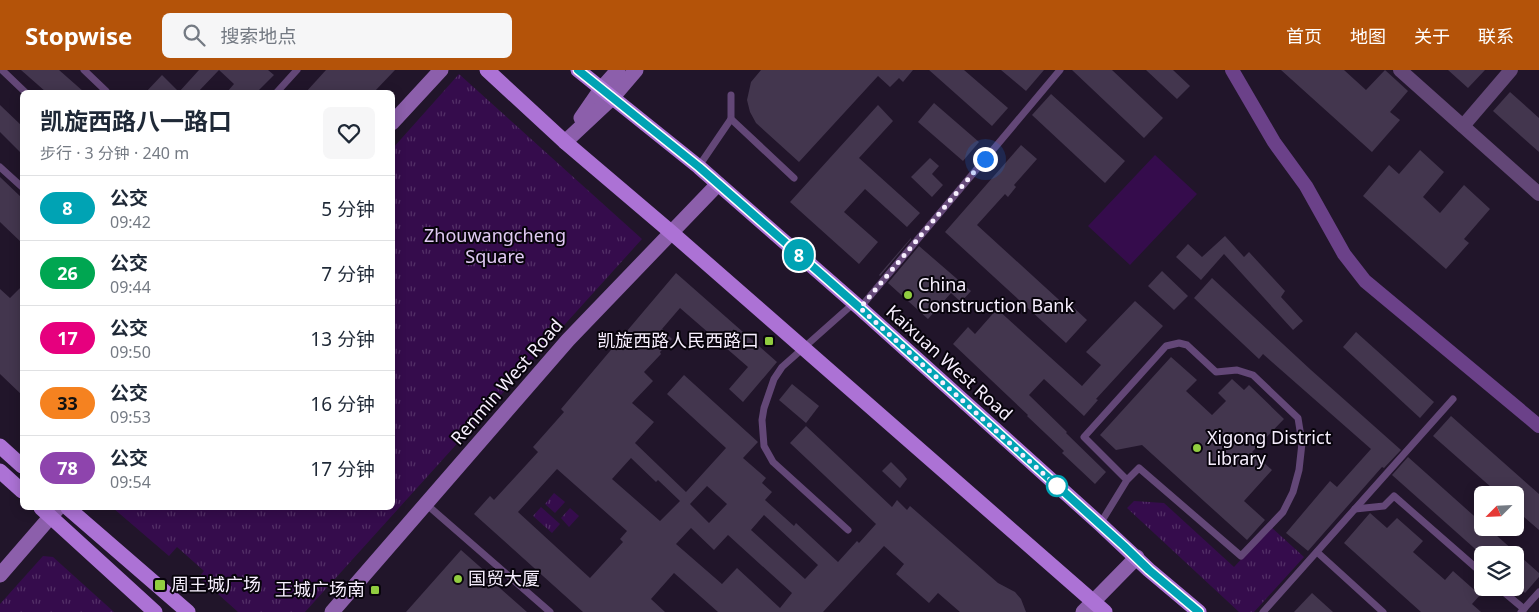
<!DOCTYPE html>
<html lang="zh">
<head>
<meta charset="utf-8">
<style>
	:root { --surface:#fff; --page:#f6f6f7; --text:#1f2937; --muted:#747a83; --line:#e0e1e3; --accent:#b45309 }
	body { margin:0; font-family:"Noto Sans","Noto Sans SC",sans-serif; background:var(--page); color:var(--text); height:100vh; display:flex; flex-direction:column; font-size:19px; white-space:nowrap }
	* { box-sizing:border-box; margin:0 }
	p { font-size:16px; color:var(--muted) }
	.icon { flex:none; width:28px; height:28px; fill:none; stroke:currentColor; stroke-width:2; stroke-linecap:round; stroke-linejoin:round }
	.map { position:relative; flex:1; overflow:hidden }
	.details { position:absolute; left:20px; top:20px; width:375px; height:420px; display:flex; flex-direction:column; background:var(--surface); border-radius:8px; box-shadow:0 2px 12px #0003 }
	.details>* { flex:none }
	.badge { padding:0 10px; border-radius:16px; font-size:18px; line-height:32px }
	.needle { width:32px; rotate:246deg }
	.controls { position:absolute; left:1474px; top:416px; display:grid; gap:10px }
	.controls a { display:grid; place-items:center; width:50px; height:50px; border-radius:8px; background:var(--surface); box-shadow:0 2px 12px #0003; font-size:25px }
	.you { position:absolute; width:25px; height:25px; margin:-12px; border:4px solid #fff; border-radius:50%; background:#1a73e8; box-shadow:0 0 0 8px #1a73e833 }
	.map>.badge { position:absolute; translate:-50% -50%; box-shadow:0 0 0 2px #fff }
	.round { display:grid; place-items:center; flex:none; width:52px; height:52px; border-radius:8px; background:var(--page) }
	.summary { display:flex; align-items:center; justify-content:space-between; height:85px; padding:0 20px }
	h1 { font-size:24px; font-weight:700; line-height:38px }
	ul { padding:0; list-style:none }
	li { display:flex; align-items:center; gap:15px; height:65px; padding:0 20px; border-top:1px solid var(--line) }
	li div { flex:1 }
	li b { display:block; font-size:19px }
	li em { font-style:normal }
	li .badge { min-width:55px; font-weight:700; text-align:center }
	header { display:flex; align-items:center; gap:30px; box-sizing:border-box; height:70px; padding:0 25px; background:var(--accent); color:#fff }
	header strong { font-size:24px }
	nav { display:flex; gap:28px; margin-inline-start:auto; font-size:18px }
	.search { width:350px; height:45px; background:var(--page); display:flex; align-items:center; gap:12px; box-sizing:border-box; padding:0 18px; border-radius:8px; color:var(--muted); font-size:19px }
	.map>svg:first-child { display:block }
	.grass { fill:url(#grass-tufts) }
	.pitch { fill:#350c4c }
	.lines { fill:none; stroke-linecap:round; stroke-linejoin:round }
	.canal { stroke:#6b4189; stroke-width:14 }
	.building { fill:#43364e; fill-rule:evenodd }
	.lane { stroke:#634777; stroke-width:7 }
	.street { stroke:#634777; stroke-width:14 }
	.secondary { stroke:#8c5fab; stroke-width:15 }
	.primary { stroke:#ac72d5; stroke-width:15 }
	.line-casing { stroke:#fff; stroke-width:11 }
	.line { stroke:#00a3b4; stroke-width:8 }
	.walk { stroke:#f7effe; stroke-width:5; stroke-dasharray:0 9 }
	.poi-dot { fill:#91cd40; stroke:#08040c; stroke-width:2 }
	.stop-dot { fill:#fff; stroke:#00a3b4; stroke-width:2.5 }
	.labels { text-anchor:middle; stroke-width:4; stroke-linejoin:round; paint-order:stroke }
	.park-label { font-size:18px; fill:#e1cbf4; stroke:#08040c }
	.poi-label { font-size:18px; fill:#f7effe; stroke:#08040c; text-anchor:start }
	.street-label { font-size:18px; fill:#f7effe; stroke:#08040c }
</style>
</head>
<body>
<header>
<strong>Stopwise</strong>
<div class="search"><svg class="icon" aria-label="search" viewBox="0 0 24 24"><circle cx="10" cy="10" r="6"/><path d="M15 15l6 6"/></svg>搜索地点</div>
<nav><a>首页</a><a>地图</a><a>关于</a><a>联系</a></nav>
</header>
<div class="map">
<svg width="1539" height="542" viewBox="0 0 1539 542">
	<defs>
		<pattern id="grass-tufts" width="24" height="20" patternUnits="userSpaceOnUse" patternTransform="scale(1.25)"><rect width="24" height="20" fill="#350c4c"/><path d="M3 7l-1-3M5 7V3M7 7l1-3M15 17l-1-3M17 17v-4M19 17l1-3" fill="none" stroke="#533067"/></pattern>
	</defs>
	<rect width="100%" height="100%" fill="#21152a"/>
	<g class="grass">
		<polygon points="459,4 642,169 305,542 238,542 199,507 204,501 177,477 169,486 113,438 392,438 393,78"/>
		<polygon points="554,423 565,432 555,443 545,434"/>
		<polygon points="1134,431 1164,433 1234,497 1271,457 1304,487 1254,542 1239,542 1127,438"/>
		<polygon points="541,437 560,454 552,463 533,446"/>
		<polygon points="570,438 579,446 569,457 561,448"/>
		<polygon points="43,486 53,487 114,542 0,542 0,534"/>
	</g>
	<polygon class="pitch" points="1155,85 1197,124 1130,195 1088,156"/>
	<g class="lines">
		<polyline class="canal" points="1232,0 1274,72 1306,116 1344,184 1365,211 1539,356"/>
	</g>
	<g class="building">
		<polygon points="21,0 59,0 84,22 46,22"/>
		<polygon points="199,0 268,0 274,5 257,22 227,22 234,14 219,0 198,22 146,22 162,5 179,22"/>
		<polygon points="326,0 395,0 374,22 306,22"/>
		<polygon points="761,0 913,0 903,12 899,8 890,17 878,6 799,92 756,53 750,42 747,30 751,12"/>
		<polygon points="929,0 964,0 1008,38 992,56"/>
		<polygon points="1001,0 1044,0 1026,21"/>
		<polygon points="1072,0 1112,0 1163,48 1144,68"/>
		<polygon points="1146,0 1173,0 1190,16 1177,29"/>
		<polygon points="1281,0 1344,0 1366,20 1385,0 1408,21 1390,42 1400,50 1372,82"/>
		<polygon points="1448,0 1485,0 1468,18"/>
		<polygon points="1510,22 1539,48 1539,82 1493,41"/>
		<polygon points="1051,24 1125,91 1105,113 1032,45"/>
		<polygon points="934,33 979,72 963,91 918,52"/>
		<polygon points="0,35 22,56 22,84 0,62"/>
		<polygon points="878,35 893,51 859,88 920,143 907,157 865,119 844,142 878,172 859,194 790,132"/>
		<polygon points="1021,75 1037,89 1014,115 1016,117 1008,127 1005,124 977,155 1069,239 1072,236 1087,250 1066,273 945,162"/>
		<polygon points="1420,80 1444,102 1423,127 1440,143 1464,115 1490,139 1464,169 1469,173 1446,199 1363,126 1389,95 1399,104"/>
		<polygon points="930,88 939,96 932,104 943,115 932,127 911,107"/>
		<polygon points="0,107 22,128 22,173 0,152"/>
		<polygon points="1225,166 1244,187 1249,182 1285,221 1281,227 1303,251 1293,260 1224,184 1201,210 1176,187 1188,174 1202,187"/>
		<polygon points="911,168 911,169 880,206 879,205"/>
		<polygon points="919,176 971,221 961,232 951,223 928,249 888,213"/>
		<polygon points="1162,201 1188,226 1174,240 1148,216"/>
		<path d="M676,203L777,292L743,332L729,319L748,297L680,238L662,259L672,269L660,282L661,284L644,302L653,311L632,333L654,352L635,373L686,422L726,378L667,324L684,305L758,372L743,388L766,408L762,413L772,422L765,430L794,456L796,453L838,492L857,471L859,473L876,454L790,373L806,356L892,437L897,430L907,440L910,436L998,513L1015,522L1021,529L1026,542H960L938,523L929,533L896,504L904,494L884,476L823,542H718L674,503L651,529L665,542H583L474,444L490,426L494,430L538,382L533,377L564,342L561,339ZM631,388L656,412L658,410L680,431L660,451L612,409ZM557,399L627,461L620,469L623,472L590,508L518,442ZM707,416L727,434L709,453L690,434ZM764,445L818,495L805,509L751,460ZM691,458L714,480L728,465L792,523L780,538L737,498L722,514L676,474Z"/>
		<polygon points="1212,208 1311,300 1401,380 1384,398 1382,397 1308,481 1286,463 1330,411 1337,417 1371,379 1263,284 1259,289 1194,228"/>
		<polygon points="22,216 22,325 0,304 0,219 10,228"/>
		<polygon points="1135,231 1163,256 1096,329 1098,330 1084,346 1044,309 1029,325 1067,362 1066,363 1106,402 1095,414 1062,383 1064,381 1027,346 1028,345 953,274 968,257 975,264 997,239 1082,316 1101,295 1086,282"/>
		<polygon points="1356,262 1434,332 1420,348 1343,277"/>
		<polygon points="1171,287 1197,310 1186,321 1212,345 1226,331 1218,323 1232,309 1244,320 1249,315 1284,349 1252,382 1272,400 1244,431 1265,450 1247,470 1142,375 1116,380 1100,365"/>
		<polygon points="792,314 819,336 806,353 779,330"/>
		<polygon points="1451,346 1539,424 1539,460 1515,439 1515,425 1500,425 1433,366"/>
		<polygon points="1408,387 1482,453 1482,458 1488,458 1539,503 1539,507 1525,523 1515,514 1515,485 1482,485 1392,405"/>
		<polygon points="891,392 903,404 907,409 900,418 882,401"/>
		<polygon points="1370,443 1387,458 1397,448 1423,471 1413,482 1445,510 1453,501 1480,525 1472,534 1481,542 1421,542 1344,473"/>
		<polygon points="461,480 487,503 485,505 527,542 406,542"/>
		<polygon points="1312,523 1333,542 1294,542"/>
	</g>
	<g class="lines">
		<g class="lane">
			<polyline points="2,0 25,22"/>
			<polyline points="84,0 106,21"/>
			<polyline points="277,22 297,0"/>
			<polyline points="731,25 731,49 794,108"/>
			<polyline points="699,96 731,49"/>
			<polyline points="0,97 22,117"/>
			<polyline points="860,238 1060,0"/>
			<polyline points="426,434 550,542"/>
			<polyline points="1355,439 1384,436 1394,426 1482,503"/>
			<polyline points="1100,454 1127,410 1139,398 1241,486 1283,442 1293,422 1299,400 1302,373 1298,348 1253,305 1237,300 1216,302 1187,275 1179,273 1166,276 1084,367 1127,410"/>
			<polyline points="848,460 773,392 764,376 762,350 764,338 774,309 782,297 854,233"/>
			<polyline points="1317,482 1383,542"/>
			<polyline points="1499,518 1524,539"/>
			<polyline points="1263,542 1453,329"/>
			<polyline points="1521,542 1539,522"/>
		</g>
		<g class="street">
			<polyline points="1400,0 1539,124"/>
			<polyline points="1463,56 1511,0"/>
		</g>
		<g class="secondary">
			<polyline points="581,48 601,19 618,0"/>
			<polyline points="392,53 441,0"/>
			<polyline points="565,72 612,28 636,0"/>
			<polyline points="0,505 58,438"/>
			<polyline points="332,542 568,270 718,114"/>
			<polyline points="1083,542 1137,487"/>
		</g>
		<g class="primary">
			<polyline points="487,0 565,72 672,163 1105,542"/>
			<polyline points="578,0 699,97 860,238 1100,454 1149,500 1199,542"/>
			<polyline points="0,376 22,396"/>
			<polyline points="0,401 22,421"/>
			<polyline points="41,438 155,542"/>
			<polyline points="68,438 188,542"/>
		</g>
	</g>
	<g class="lines">
		<g class="line-casing">
			<polyline id="line" points="578,0 699,97 860,238 1124,476 1149,500 1199,542"/>
		</g>
		<use href="#line" class="line"/>
		<polyline class="walk" points="985,89 860,238 1057,416"/>
	</g>
	<g class="poi-dot">
		<circle cx="908" cy="225" r="5"/>
		<rect x="764" y="266" width="10" height="10" rx="2.5"/>
		<circle cx="1197" cy="378" r="5"/>
		<circle cx="458" cy="509" r="5"/>
		<rect x="154" y="509" width="12" height="12" rx="2.5"/>
		<rect x="370" y="515" width="10" height="10" rx="2.5"/>
	</g>
	<circle class="stop-dot" cx="1057" cy="416" r="10"/>
	<g class="labels">
		<g class="park-label">
			<text x="495" y="172">Zhouwangcheng<tspan x="495" dy="21">Square</tspan></text>
		</g>
		<g class="poi-label">
			<text x="918" y="221">China<tspan x="918" dy="21">Construction Bank</tspan></text>
			<text x="759" y="277" text-anchor="end">凯旋西路人民西路口</text>
			<text x="1207" y="374">Xigong District<tspan x="1207" dy="21">Library</tspan></text>
			<text x="468" y="515">国贸大厦</text>
			<text x="171" y="521">周王城广场</text>
			<text x="365" y="526" text-anchor="end">王城广场南</text>
		</g>
		<g class="street-label">
			<text transform="translate(949 293) rotate(42)" y="6">Kaixuan West Road</text>
			<text transform="translate(507 312) rotate(-49)" y="6">Renmin West Road</text>
		</g>
	</g>
</svg>
<div class="controls">
<a><svg class="needle" viewBox="-14 -14 28 28"><path d="M0-13l5 13h-10z" fill="#e53935"/><path d="M0 13l5-13h-10z" fill="#747a83"/></svg></a>
<a><svg class="icon" aria-label="layers" viewBox="0 0 24 24"><path d="M12 4l9 5-9 5-9-5zM3 14l9 5 9-5"/></svg></a>
</div>
<div class="you" style="left:985px;top:89px"></div>
<b class="badge" style="left:799px;top:185px;background:#00a3b4;color:#fff">8</b>
<section class="details">
<div class="summary"><div><h1>凯旋西路八一路口</h1><p>步行 · 3 分钟 · 240 m</p></div><a class="round"><svg class="icon" aria-label="heart" viewBox="0 0 24 24"><path d="M12 20l-8-8c-3-5 5-10 8-4 3-6 11-1 8 4z"/></svg></a></div>
<ul>
<li><span class="badge" style="background:#00a3b4;color:#fff">8</span><div><b>公交</b><p>09:42</p></div><em>5 分钟</em></li>
<li><span class="badge" style="background:#00a651;color:#fff">26</span><div><b>公交</b><p>09:44</p></div><em>7 分钟</em></li>
<li><span class="badge" style="background:#e6007e;color:#fff">17</span><div><b>公交</b><p>09:50</p></div><em>13 分钟</em></li>
<li><span class="badge" style="background:#f58220;color:#111">33</span><div><b>公交</b><p>09:53</p></div><em>16 分钟</em></li>
<li><span class="badge" style="background:#8e44ad;color:#fff">78</span><div><b>公交</b><p>09:54</p></div><em>17 分钟</em></li>
</ul>
</section>
</div>
</body>
</html>
